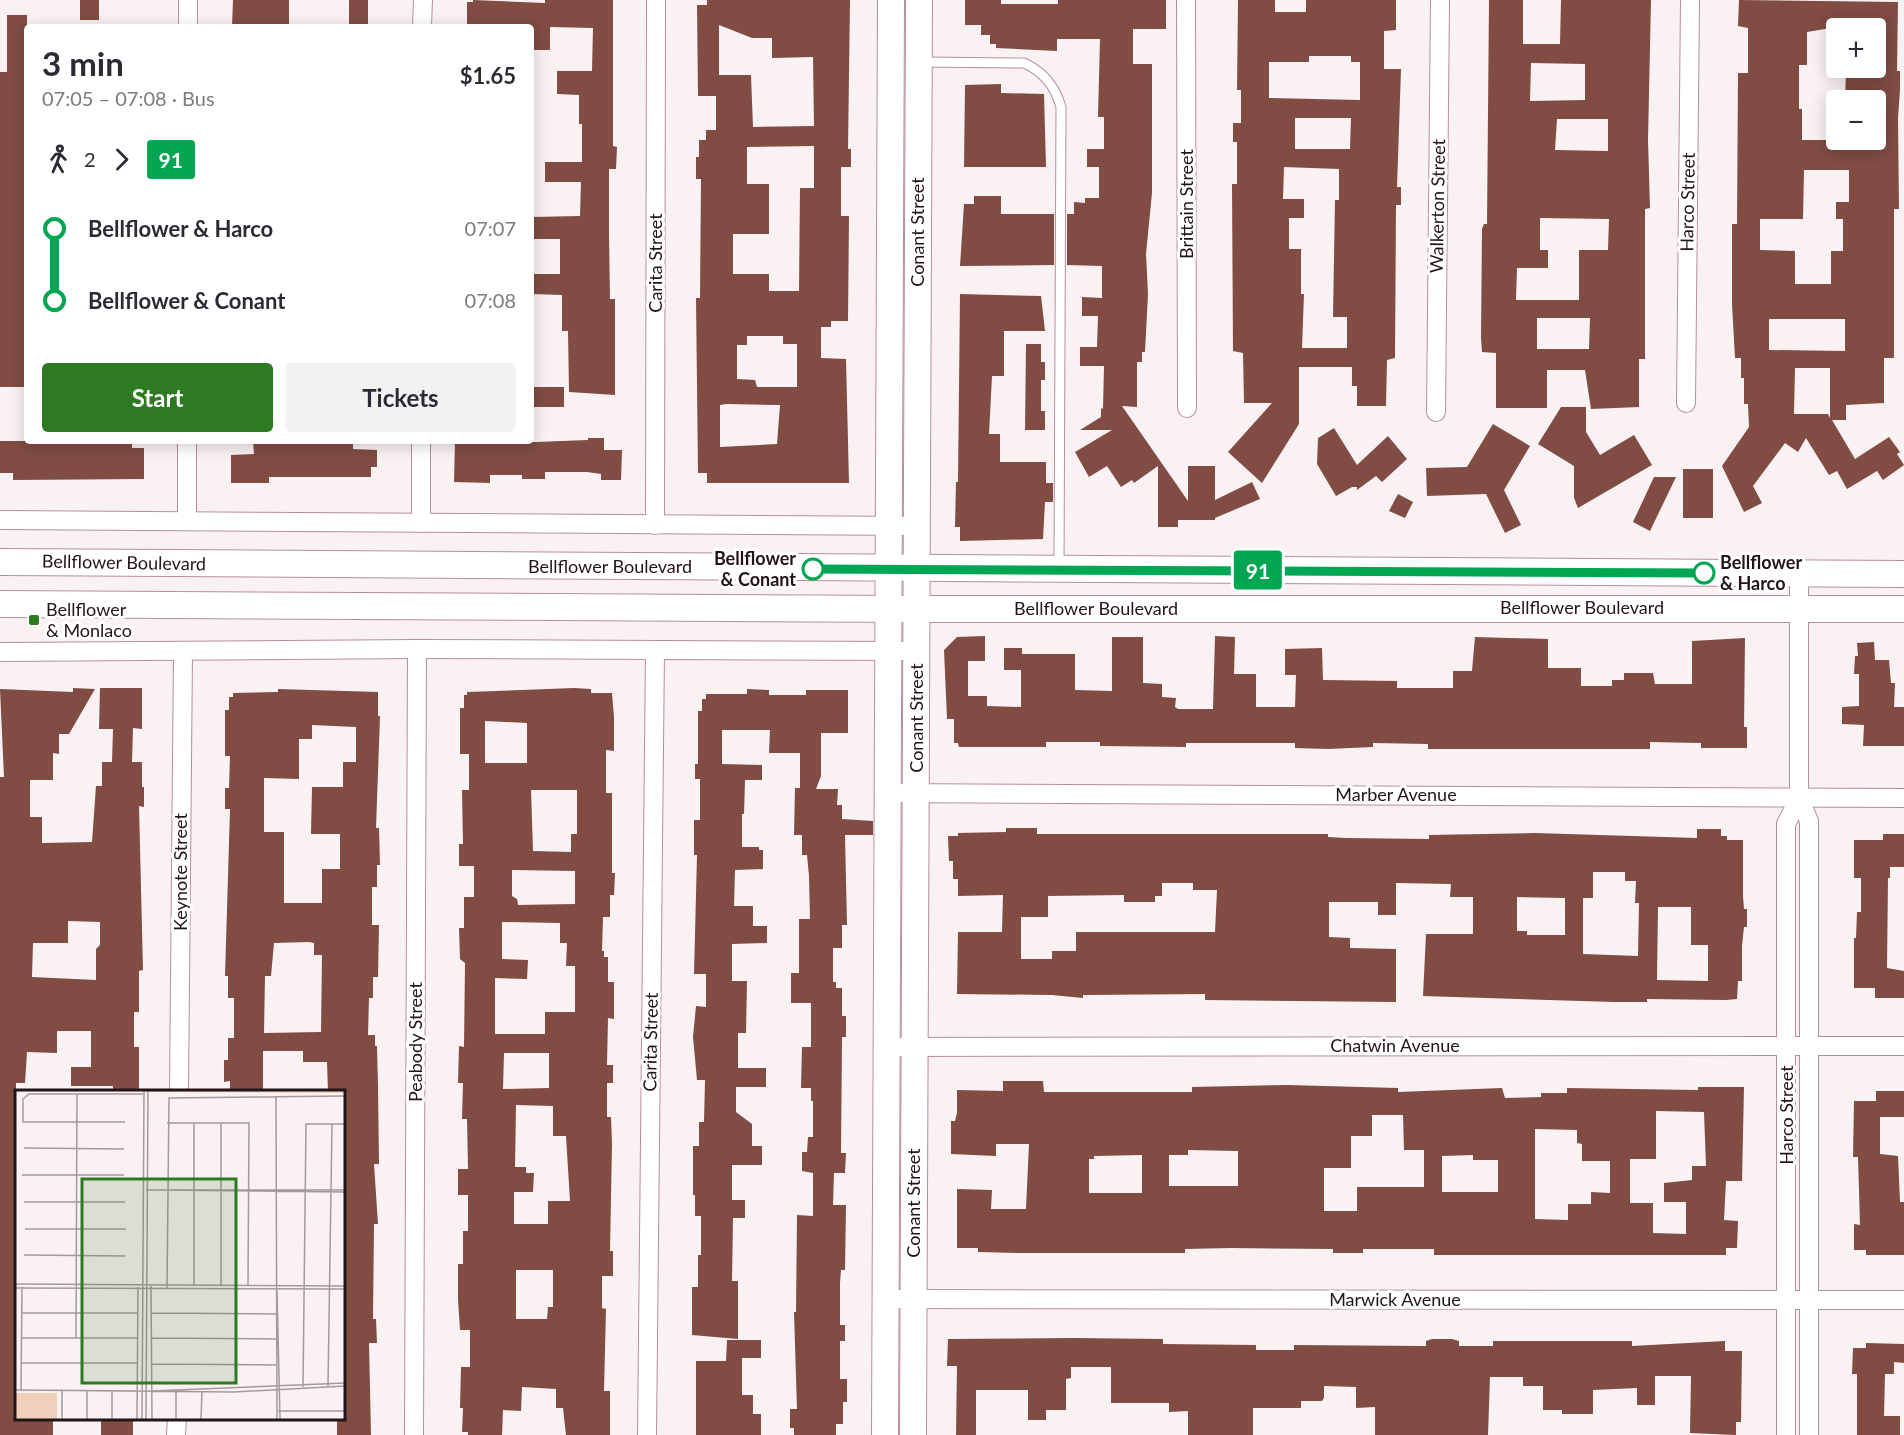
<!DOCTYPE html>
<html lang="en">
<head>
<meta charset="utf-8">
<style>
	:root { --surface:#fff; --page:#f2f2f3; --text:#2b2b33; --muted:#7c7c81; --accent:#2d7a22 }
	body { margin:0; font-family:Lato,sans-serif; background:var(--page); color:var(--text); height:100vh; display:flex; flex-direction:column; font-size:22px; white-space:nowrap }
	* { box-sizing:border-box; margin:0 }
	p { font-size:20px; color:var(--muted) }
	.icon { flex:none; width:33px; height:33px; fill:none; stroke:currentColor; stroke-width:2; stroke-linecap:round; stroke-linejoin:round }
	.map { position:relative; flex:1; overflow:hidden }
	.details { position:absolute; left:24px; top:24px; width:510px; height:420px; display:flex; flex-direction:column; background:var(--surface); border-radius:6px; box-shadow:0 3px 15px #0003 }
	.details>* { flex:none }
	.badge { padding:0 12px; border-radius:4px; font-size:21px; line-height:39px }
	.buttons { position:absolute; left:1826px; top:18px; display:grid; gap:12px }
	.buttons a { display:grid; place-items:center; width:60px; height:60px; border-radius:6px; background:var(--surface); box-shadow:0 3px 15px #0003; font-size:30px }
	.map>.badge { position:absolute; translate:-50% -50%; box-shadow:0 0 0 3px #fff }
	.legs { display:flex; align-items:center; gap:9px; height:66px; padding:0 18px; font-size:20px }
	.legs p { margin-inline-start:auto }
	.headline { display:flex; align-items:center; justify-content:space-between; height:102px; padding:0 18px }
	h1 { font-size:33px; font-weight:700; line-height:45px }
	.primary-button { display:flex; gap:12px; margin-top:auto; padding:12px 18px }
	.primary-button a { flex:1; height:69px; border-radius:6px; background:var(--accent); color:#fff; font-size:24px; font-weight:700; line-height:69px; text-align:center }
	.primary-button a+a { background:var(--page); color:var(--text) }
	ul { padding:0 18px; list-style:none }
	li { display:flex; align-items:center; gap:21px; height:72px; font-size:22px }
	li i { display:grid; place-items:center; width:9px; height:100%; margin:0 8px; background:currentColor }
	li i::after { content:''; width:15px; height:15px; margin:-8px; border:4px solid; border-radius:50%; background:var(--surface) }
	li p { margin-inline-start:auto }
	li:first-child i { background:linear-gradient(#0000 50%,currentColor 0) }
	li:last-child i { background:linear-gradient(currentColor 50%,#0000 0) }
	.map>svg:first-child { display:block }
	.building { fill:#804c43; fill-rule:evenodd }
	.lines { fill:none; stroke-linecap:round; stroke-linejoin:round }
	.lane-casing { stroke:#b78f99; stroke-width:11 }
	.street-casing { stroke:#b78f99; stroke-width:20 }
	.secondary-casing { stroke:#b78f99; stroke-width:28 }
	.lane { stroke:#fff; stroke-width:9 }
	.street { stroke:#fff; stroke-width:18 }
	.secondary { stroke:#fff; stroke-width:26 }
	.line-1-casing { stroke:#fff; stroke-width:14 }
	.line-1 { stroke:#00a651; stroke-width:9 }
	.stop-1-dot { fill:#fff; stroke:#00a651; stroke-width:3 }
	.poi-dot { fill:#2d7a22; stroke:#fff; stroke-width:2 }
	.labels { text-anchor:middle; stroke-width:6; stroke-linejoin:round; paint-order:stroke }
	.street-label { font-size:18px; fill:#231418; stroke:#fff }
	.stop-label { font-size:18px; font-weight:bold; fill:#231418; stroke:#fff; text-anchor:end }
	.poi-label { font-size:18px; fill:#231418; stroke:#fff; text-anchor:start }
	.inset-road { fill:none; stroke:#a4999b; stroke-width:1.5 }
	.view { fill:#2d7a22; fill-opacity:0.15; stroke:#2d7a22; stroke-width:3 }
	.inset-edge { fill:none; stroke:#231418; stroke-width:3 }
</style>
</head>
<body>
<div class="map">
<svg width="1904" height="1435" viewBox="0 0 1904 1435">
	<rect width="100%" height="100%" fill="#faf1f3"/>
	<g class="building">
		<rect x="80" y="0" width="19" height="20"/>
		<polygon points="233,0 289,0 289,27 232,27"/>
		<rect x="349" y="0" width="19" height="27"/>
		<polygon points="473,0 545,3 545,0 613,0 613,146 617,147 616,169 609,169 609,235 610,299 615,299 615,395 569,392 568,331 562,331 562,295 531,294 531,274 560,274 560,239 531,239 531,217 580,216 581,182 545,182 545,162 582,162 582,124 579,124 579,95 557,94 557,71 592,71 593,28 550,27 550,50 531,50 531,27 467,27 467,2 473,2"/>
		<path d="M707,0H850L848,149H851V167H841V216H849L848,321H831V327H821V358L846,359L849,483H707V473H698L696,298H700L701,179H696V157H699V140H706V130H716V96H698L697,5H707ZM719,25L752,38H772V58L813,57L814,126L753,127L751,75H719ZM814,146V188H800L799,291H769V274H733V234H769V184H747V147ZM747,336H783V344H797V387H757L755,380L737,379V345H747ZM726,404L780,405L777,444L720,447V405Z"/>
		<polygon points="965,0 1001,0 1001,4 1058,4 1058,0 1166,0 1166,29 1133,29 1133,64 1152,64 1152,193 1146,254 1148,294 1145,352 1142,352 1142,362 1137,362 1137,407 1122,406 1188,501 1188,466 1215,466 1215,500 1252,482 1260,499 1215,518 1215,520 1178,520 1178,527 1158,527 1158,466 1134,483 1132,480 1121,487 1107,466 1089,477 1075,452 1112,430 1080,430 1101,417 1101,408 1103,409 1104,366 1080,366 1080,347 1097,347 1098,316 1082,316 1082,297 1102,298 1102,266 1067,265 1067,214 1074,214 1074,202 1085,203 1085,198 1099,198 1099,167 1087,167 1087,149 1104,149 1104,117 1098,117 1100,39 1057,39 1057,51 996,48 996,44 990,44 990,35 981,35 981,25 965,25"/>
		<path d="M1238,0H1275V12H1306V0H1396V30L1384,31V69H1401L1397,187H1401V205H1396L1395,358L1387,360L1386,406H1357V386H1352V367H1299V424L1262,483L1228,452L1272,403H1244L1243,353L1233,351L1232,184H1237V142H1233V123H1241V90H1237ZM1309,56H1351V62H1360V100L1269,98V62H1309ZM1295,118H1351L1350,149H1295ZM1284,167L1339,169V200H1335L1333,317H1347V348H1302L1304,294H1301V249H1289V218H1304V199H1283Z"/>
		<path d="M1489,0H1523V44H1560L1561,0H1651L1648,140L1650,208L1645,209V359H1639V407L1591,409L1585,370H1547V408H1496V353L1482,352L1481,338L1482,229L1484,224H1487ZM1531,63L1585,64V100L1530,101ZM1557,119H1608V151L1555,150ZM1540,218L1609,219L1608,250H1579V300H1516L1517,268H1548V250H1540ZM1537,318H1590L1589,349H1537Z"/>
		<path d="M1739,0L1898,2L1897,71H1900V90L1898,118L1899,209H1894V358H1884V403L1846,405V420H1832L1855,459L1889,437L1900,452L1897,454L1904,465L1883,480L1877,471L1847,489L1837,471L1829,475L1806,438L1798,452L1785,443L1753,486L1762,503L1744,512L1722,466L1749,427L1748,404H1744V378H1741V358H1735L1732,304V224H1737L1738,73H1748V28L1738,26ZM1837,27L1875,28V71H1846L1845,100H1875V140H1802V109H1799V65H1807V32ZM1804,170H1849V202H1836V219H1843V251H1831V284H1795V251L1760,250V219H1803ZM1769,319H1845V351L1769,350ZM1795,368H1830V418L1828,414H1794Z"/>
		<polygon points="7,15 27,15 27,387 0,387 0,72 7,72"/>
		<polygon points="1001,84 1001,93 1044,94 1046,167 964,167 965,85"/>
		<polygon points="974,196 1001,196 1001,214 1054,214 1054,265 960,266 964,204 974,204"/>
		<polygon points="960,294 1041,296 1045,331 1004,331 1004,376 992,376 989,434 1000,434 1000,462 1046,462 1046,483 1053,483 1053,502 1045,502 1043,539 960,541 960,527 955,527 956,482 958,482"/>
		<polygon points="1026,344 1041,344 1041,362 1045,362 1045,380 1041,380 1041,411 1045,411 1045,430 1025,430"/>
		<rect x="531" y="387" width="33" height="20"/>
		<polygon points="1561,407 1586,407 1586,432 1600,455 1634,435 1652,465 1578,508 1574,498 1574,466 1538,444"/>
		<polygon points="1493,424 1530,446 1504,490 1521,525 1505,533 1486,494 1427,496 1426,468 1467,467"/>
		<polygon points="1334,428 1357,465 1388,436 1407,459 1382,482 1376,476 1357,490 1357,487 1352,487 1336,496 1317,464 1318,438"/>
		<polygon points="588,438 604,438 604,450 622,450 621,480 601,480 601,474 587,472 545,472 545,479 522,479 522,475 490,475 490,483 454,482 455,441 536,442 588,440"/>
		<polygon points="0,441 132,441 132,448 144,448 144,479 13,480 13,473 0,473"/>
		<polygon points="253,441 327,441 327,444 353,444 353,449 377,450 377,467 371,467 371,477 269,477 269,483 231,483 231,455 254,454"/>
		<rect x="1683" y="469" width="30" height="49"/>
		<polygon points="1654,477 1676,477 1650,531 1633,522"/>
		<polygon points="1398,494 1413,502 1405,518 1389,511"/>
		<polygon points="985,636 985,661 968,661 968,696 987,696 987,706 1021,707 1021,670 1004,670 1004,648 1022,648 1022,654 1075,654 1075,690 1112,691 1112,637 1143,637 1143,683 1162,684 1162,697 1176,698 1175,707 1178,709 1213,709 1215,636 1235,637 1234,674 1256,674 1256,707 1295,707 1296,675 1285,675 1285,649 1322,648 1323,680 1397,681 1397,688 1453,688 1453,671 1472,671 1475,637 1548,639 1548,668 1581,668 1581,686 1612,686 1612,680 1624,680 1624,673 1653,673 1655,684 1692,684 1692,641 1745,638 1744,727 1747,727 1747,748 1701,748 1701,743 1650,742 1650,749 1428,749 1428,744 1373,743 1373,747 1328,749 1295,748 1295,743 1186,743 1186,747 1100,746 1100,742 1046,742 1046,747 959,747 958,743 954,743 954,719 947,719 944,650 957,637"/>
		<polygon points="1874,642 1875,660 1889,660 1891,683 1895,683 1894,707 1904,707 1904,746 1863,746 1864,725 1842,724 1842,707 1859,706 1859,674 1854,674 1855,656 1858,656 1857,643"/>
		<path d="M73,688L95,689L69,734H59V754L53,753V780H30V817H42V843L92,842L96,786H102V762H112L113,729H99L100,688H142V729L133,728L132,762H142V787H144V807L139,806L143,970L139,971V1012H134V1047H139V1092H113V1086H71V1067H91V1031H57V1053L27,1052L25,1083H16V1419H53V1435H0V777H4L0,689L73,692ZM68,921L100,922V945L96,949V980L32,977L33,943H68Z"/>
		<path d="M574,688L591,689V693H612L614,717V751L606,750V793H612V873H615L614,895H610V917H603L602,951H604V957H608V982H614V1019L608,1018L607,1065H613V1083H607V1117H611L612,1144L610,1251H613V1276H602V1308L606,1309L604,1391H610V1435H566L563,1408H556V1389L522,1387L521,1411L503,1410L502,1435H468V1432H462L463,1408H460L461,1367H470V1330H460L458,1299V1264H463V1231H468V1195H458V1169H468L467,1119H462L463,1083H458L459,1046L464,1047L465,963L460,959L459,928H464V897H474V866H459V844H463L462,790H469V754H460V708H464V695H467V692ZM485,721L527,723V763H485ZM531,790H577V834H571V852L533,851ZM512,870L575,871V904L518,905L517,899L512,896ZM502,922L560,923V943H567L566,966H575V1012H545V1034H495V978L527,979L528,960L502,959ZM504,1053H549V1088L503,1089ZM516,1105L553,1106V1136H566L570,1201H548V1224H514V1192H533L534,1173H526V1167H515ZM516,1270H553V1307H548L547,1319H516Z"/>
		<path d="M278,689L378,692V716H380L376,828H379L380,865H377V887H372V925H379L378,977H373V998H369L368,1035H375V1046H377L378,1087L379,1164H374L378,1224H374L373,1319H376L377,1343H369L371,1435H337V1419H344V1092H328L327,1062H303V1051H263V1092H230V1081L224,1082V1060H228V1038H234V998H228V976H225L230,809H225V788H229L230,756H225V710H229V697H233V693L278,692ZM312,725L356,727V762H343V787H312L311,834H340V869H322V903H284V832H264V778L299,779V739H312ZM309,942L314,943V955H322L321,1032L264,1033L265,976H271L274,943Z"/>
		<polygon points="747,689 769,690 769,695 806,695 806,690 848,690 848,733 821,733 821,776 816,789 838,789 837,805 842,805 842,819 873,821 873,835 845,835 847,925 842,925 842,948 833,948 833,982 836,982 836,988 842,988 842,1016 846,1016 846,1037 842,1037 841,1153 846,1153 845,1173 834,1173 833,1205 846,1205 845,1270 841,1270 840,1283 840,1325 845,1325 845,1341 840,1341 840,1379 847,1379 847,1402 843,1402 843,1424 836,1424 836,1435 794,1435 794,1428 790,1428 790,1409 797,1409 794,1312 796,1312 797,1215 813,1216 813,1173 802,1171 802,1152 807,1152 808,1137 813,1137 813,1101 811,1101 811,1088 801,1088 802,1047 811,1047 811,1003 791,1003 791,973 799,973 799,919 810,919 809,876 807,855 802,855 802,835 794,835 795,788 800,788 800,753 769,753 770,730 722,730 722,764 762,765 762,780 745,780 744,814 742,814 742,847 759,847 759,850 763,850 763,869 735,870 734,906 753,906 753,926 767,926 767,943 732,944 732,981 747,981 746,1033 738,1033 738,1068 766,1068 766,1087 736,1087 736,1112 752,1124 752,1146 762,1146 762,1165 732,1165 732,1200 745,1200 745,1218 733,1218 732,1281 738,1281 738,1339 692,1335 692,1287 698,1287 698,1255 701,1255 701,1216 695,1216 695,1195 693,1195 693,1146 699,1146 699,1122 704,1122 705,1080 697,1080 693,1037 696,1006 706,1007 706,974 694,974 697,855 694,855 694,820 700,820 700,779 695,779 695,764 698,764 698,711 702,711 702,699 706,699 706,694 747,694"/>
		<path d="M1006,828H1037V834H1328V837L1345,838L1429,839V835L1535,833L1697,838V829H1721V836H1727V840H1743V896L1744,909H1747V927H1744L1742,946V981H1738L1737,999L1726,1000L1647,999V1002H1614L1423,996L1426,934H1473V897H1450L1451,884L1396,883V915H1378V902H1329V937L1350,938V948L1396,949V1002L1205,1000V994L1083,995V998L1052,995L957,994L958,932H1002L1003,895L958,896V879H953V861H949L948,836H958V833L1006,832ZM1593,872H1625V881H1636L1635,903H1639L1638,956L1583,954V898H1593ZM1162,883H1193V890H1217L1215,932H1076V951H1052V959H1021V917H1048V896L1124,895V902H1155V896H1162ZM1517,897L1565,898V935H1527V931H1517ZM1658,907H1691V945H1708V981L1657,980Z"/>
		<polygon points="1883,834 1904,834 1904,867 1890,867 1890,878 1888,878 1887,968 1904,971 1904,998 1875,998 1875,988 1854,988 1854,938 1856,938 1857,912 1861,912 1861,878 1854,878 1854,840 1883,840"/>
		<path d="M1003,1081H1043L1044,1092H1192V1087L1287,1085L1398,1088V1092L1502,1088L1505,1098L1541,1097V1093H1567V1088L1698,1090V1087H1744L1742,1181H1726L1724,1220L1738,1221L1737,1248H1726V1255H1434V1249H1363V1253H1333V1249L1231,1248L1185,1249V1253H1019L978,1252V1248H957V1189L992,1190L991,1209H1026L1029,1144H996V1156L951,1154V1121H955L957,1113V1090L1003,1091ZM1656,1111L1704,1112L1706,1166H1692V1180L1664,1183V1202H1686V1234L1653,1233V1203H1630V1159H1656ZM1372,1115H1403L1404,1150H1424V1187H1357V1211H1324V1168H1351V1136H1372ZM1535,1129L1577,1130V1143L1582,1144V1161H1610V1193L1591,1192V1204H1568V1220L1535,1219ZM1188,1150L1238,1151V1186H1169V1155H1188ZM1142,1155V1193H1089V1159H1094V1156ZM1473,1155V1160H1498V1192H1442V1156Z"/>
		<polygon points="1876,1091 1904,1091 1904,1117 1880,1117 1880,1154 1898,1156 1900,1202 1904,1202 1904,1255 1866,1255 1866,1250 1854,1250 1854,1224 1860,1225 1858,1157 1853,1157 1854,1101 1876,1101"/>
		<polygon points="1073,1338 1163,1339 1163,1344 1256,1345 1256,1350 1294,1350 1294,1345 1426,1346 1426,1341 1432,1339 1452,1339 1459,1341 1459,1346 1493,1346 1493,1341 1632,1341 1632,1346 1725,1341 1725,1351 1742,1351 1741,1422 1736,1422 1736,1435 1690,1433 1691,1376 1655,1376 1655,1405 1637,1405 1637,1388 1593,1390 1593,1414 1562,1414 1562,1410 1543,1410 1543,1386 1523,1386 1523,1377 1490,1377 1488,1435 1375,1435 1375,1407 1356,1408 1356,1387 1324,1386 1324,1398 1322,1401 1301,1401 1301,1408 1253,1408 1253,1435 1188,1435 1188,1411 1169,1412 1169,1403 1111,1403 1111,1367 1071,1367 1071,1378 1066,1379 1066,1410 1046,1410 1046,1420 1028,1420 1028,1390 976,1390 976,1435 956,1435 957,1366 947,1366 948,1339"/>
		<polygon points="727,1340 761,1340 761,1358 742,1358 742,1395 753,1395 753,1414 761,1414 761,1435 696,1435 696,1361 726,1361"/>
		<polygon points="1866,1343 1904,1344 1904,1363 1894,1362 1894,1374 1885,1374 1884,1416 1900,1416 1900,1435 1857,1435 1857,1374 1852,1374 1853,1348 1866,1348"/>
		<rect x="101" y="1419" width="32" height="16"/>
	</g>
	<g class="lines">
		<g class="lane-casing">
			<path id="lane" d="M921,62L1024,63C1044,72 1055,86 1061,107L1059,566"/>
		</g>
		<g class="street-casing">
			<g id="street">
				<polyline points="1186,0 1187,408"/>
				<polyline points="188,27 188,0"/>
				<polyline points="422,27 423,0"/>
				<polyline points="1686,403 1690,0"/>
				<polyline points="1436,412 1440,0"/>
				<polyline points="0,520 917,526"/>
				<polyline points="187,520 187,441"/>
				<polyline points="421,523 421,441"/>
				<polyline points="655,525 656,0"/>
				<polyline points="1799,574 1799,798 1809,821 1809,1435"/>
				<polyline points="0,652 417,649 917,651"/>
				<polyline points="887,793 1904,798"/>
				<polyline points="886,1047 1904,1046"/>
				<polyline points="179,1092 183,652"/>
				<polyline points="885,1299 1904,1300"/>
				<polyline points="176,1435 177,1418"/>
				<polyline points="414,1435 417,649"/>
				<polyline points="647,1435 655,650"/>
				<polyline points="1786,1435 1786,824 1799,798"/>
			</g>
		</g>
		<g class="secondary-casing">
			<g id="secondary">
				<polyline points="0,562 1904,574"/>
				<polyline points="0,604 917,609 1904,609"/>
				<polyline points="885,1435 891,0"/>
				<polyline points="913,1435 919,0"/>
			</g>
		</g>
		<use href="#lane" class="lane"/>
		<use href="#street" class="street"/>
		<use href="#secondary" class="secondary"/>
	</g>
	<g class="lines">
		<g class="line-1-casing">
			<polyline id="line-1" points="813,569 1704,573"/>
		</g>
		<use href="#line-1" class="line-1"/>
	</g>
	<g class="stop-1-dot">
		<circle cx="813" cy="569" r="10"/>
		<circle cx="1704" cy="573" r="10"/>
	</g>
	<rect class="poi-dot" x="28" y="614" width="12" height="12" rx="3"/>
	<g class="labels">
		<g class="street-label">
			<text transform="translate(1688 202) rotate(-89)" y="6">Harco Street</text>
			<text transform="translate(1187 204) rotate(-90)" y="6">Brittain Street</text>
			<text transform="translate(1438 206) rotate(-89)" y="6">Walkerton Street</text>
			<text transform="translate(918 232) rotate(-90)" y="6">Conant Street</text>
			<text transform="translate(656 263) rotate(-90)" y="6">Carita Street</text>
			<text transform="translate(124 563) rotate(1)" y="6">Bellflower Boulevard</text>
			<text x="610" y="573">Bellflower Boulevard</text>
			<text x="1582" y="614">Bellflower Boulevard</text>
			<text x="1096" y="615">Bellflower Boulevard</text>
			<text transform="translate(917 718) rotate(-90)" y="6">Conant Street</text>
			<text x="1396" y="801">Marber Avenue</text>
			<text transform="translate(181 872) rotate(-90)" y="6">Keynote Street</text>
			<text transform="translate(416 1042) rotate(-90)" y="6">Peabody Street</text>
			<text transform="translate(651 1042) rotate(-89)" y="6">Carita Street</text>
			<text x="1395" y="1052">Chatwin Avenue</text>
			<text transform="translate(1787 1115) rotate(-90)" y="6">Harco Street</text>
			<text transform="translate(914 1203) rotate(-90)" y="6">Conant Street</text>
			<text x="1395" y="1306">Marwick Avenue</text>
		</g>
		<g class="stop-label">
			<text x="796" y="565">Bellflower<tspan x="796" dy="21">&amp; Conant</tspan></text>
			<text x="1720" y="569" text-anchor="start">Bellflower<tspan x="1720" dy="21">&amp; Harco</tspan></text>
		</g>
		<g class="poi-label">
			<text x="46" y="616">Bellflower<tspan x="46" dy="21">&amp; Monlaco</tspan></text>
		</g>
	</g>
	<g transform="translate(15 1090)">
		<rect width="330" height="330" fill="#faf1f3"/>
		<path d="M330,1V3L136,2V1ZM0,303H42V329H0Z" fill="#efd1bb"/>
		<path class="inset-road" d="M261,6L262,329M110,32H8V9L14,4H128M152,33H234L233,196M9,58L109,59M7,85H109M131,100H330M152,100L330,102M9,112H110M10,139H111M9,165L110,166M0,194L330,196M136,196L137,329M179,196V33M206,196V33M0,198L330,199M152,198L154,8L330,6M262,200L265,329M7,223H122M136,223L261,224M7,248H122M61,248L62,4M136,248L261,249M7,273H122M137,274L261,275M313,296L317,34M288,297L291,34H330M0,300L219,302L330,296M6,300L122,301M6,300L7,197M137,301L330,293M161,301V329M263,321H330M47,329V301M72,329V301M97,329V301M122,329L123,197M127,329L129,1M131,329L133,1M186,329L187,301"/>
		<path class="view" d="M67,89H221V293H67Z"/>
		<rect width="330" height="330" class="inset-edge"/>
	</g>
</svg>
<div class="buttons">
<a>+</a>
<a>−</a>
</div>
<b class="badge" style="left:1258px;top:570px;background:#00a651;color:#fff">91</b>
<section class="details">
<div class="headline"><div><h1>3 min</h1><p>07:05 – 07:08 · Bus</p></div><b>$1.65</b></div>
<div class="legs"><svg class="icon" aria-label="walk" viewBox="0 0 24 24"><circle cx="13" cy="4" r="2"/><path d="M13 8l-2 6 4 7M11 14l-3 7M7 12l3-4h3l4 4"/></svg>2<svg class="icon" aria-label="forward" viewBox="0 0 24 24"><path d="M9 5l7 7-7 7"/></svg><b class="badge" style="background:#00a651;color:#fff">91</b></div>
<ul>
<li><i style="color:#00a651"></i><b>Bellflower &amp; Harco</b><p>07:07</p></li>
<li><i style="color:#00a651"></i><b>Bellflower &amp; Conant</b><p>07:08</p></li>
</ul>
<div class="primary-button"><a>Start</a><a>Tickets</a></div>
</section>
</div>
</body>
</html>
